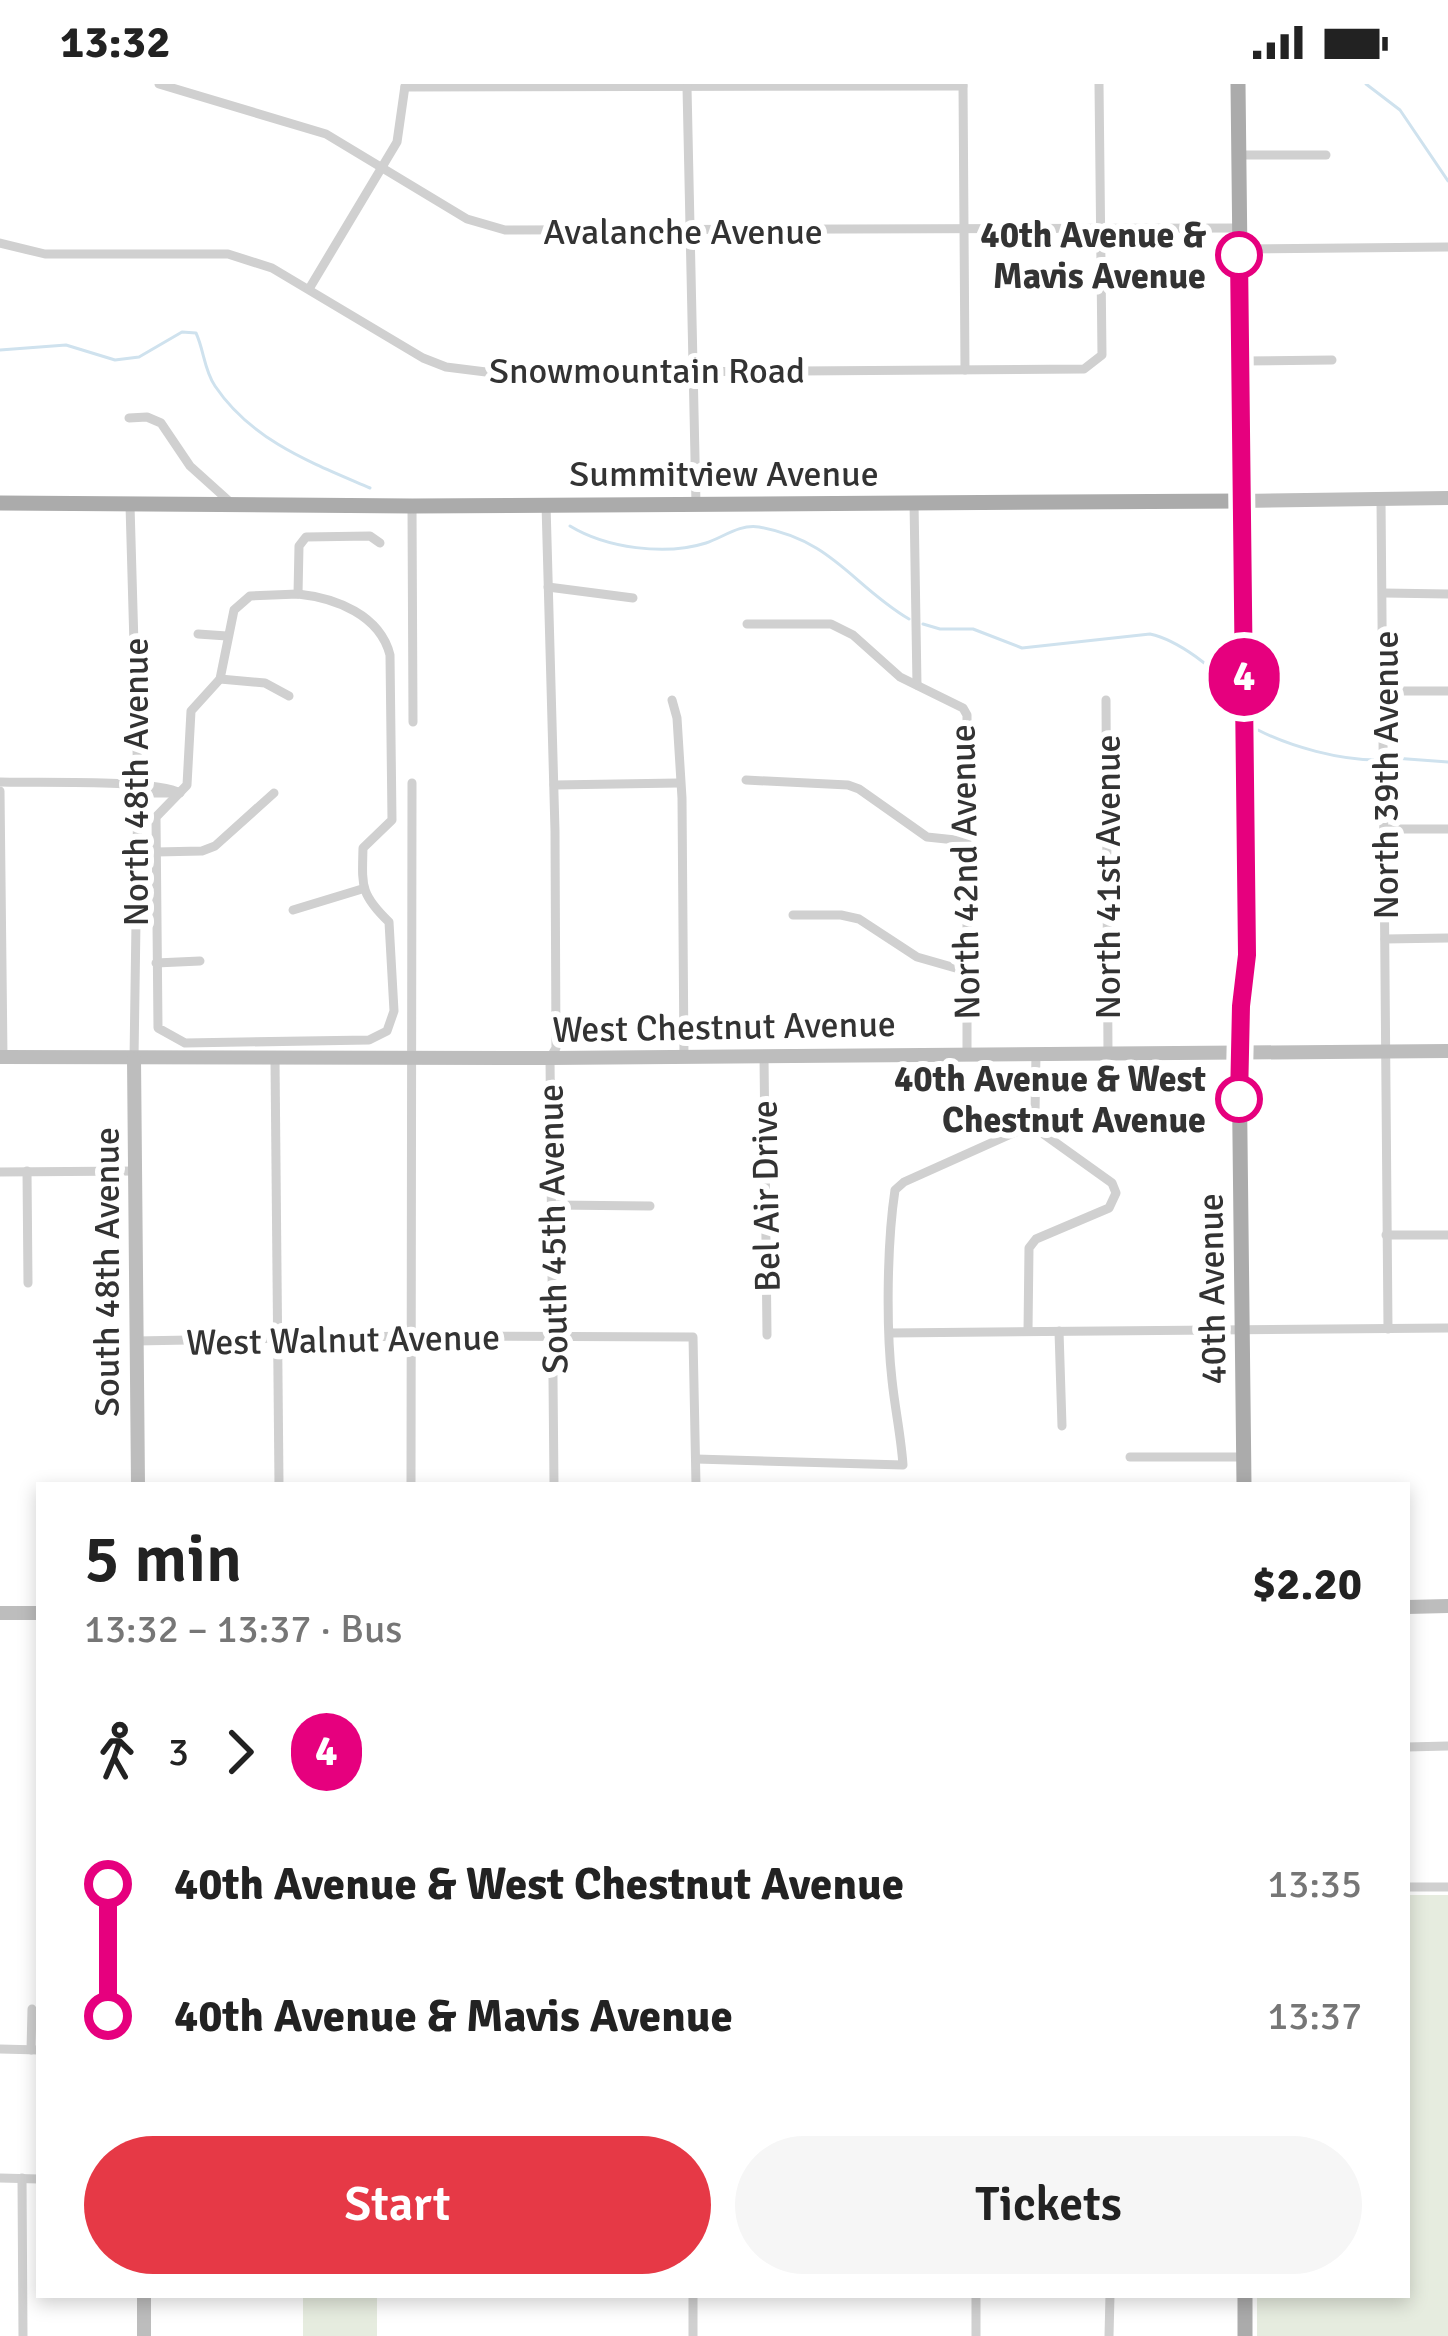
<!DOCTYPE html>
<html lang="en">
<head>
<meta charset="utf-8">
<style>
	:root { --surface:#fff; --page:#f6f6f6; --text:#222; --muted:#767676; --accent:#e63946 }
	body { margin:0; font-family:Signika,sans-serif; background:var(--page); color:var(--text); height:100vh; display:flex; flex-direction:column; font-size:45px; white-space:nowrap }
	* { box-sizing:border-box; margin:0 }
	p { font-size:39px; color:var(--muted) }
	.icon { flex:none; width:66px; height:66px; fill:none; stroke:currentColor; stroke-width:2; stroke-linecap:round; stroke-linejoin:round }
	.map { position:relative; flex:1; overflow:hidden }
	.details { position:absolute; left:36px; top:1398px; width:1374px; height:816px; display:flex; flex-direction:column; background:var(--surface); border-radius:0px; box-shadow:0 6px 18px #0003 }
	.details>* { flex:none }
	.badge { padding:0 24px; border-radius:39px; font-size:42px; line-height:78px }
	.map>.badge { position:absolute; translate:-50% -50%; box-shadow:0 0 0 6px #fff }
	.legs { display:flex; align-items:center; gap:18px; height:132px; padding:0 48px; font-size:39px }
	.legs p { margin-inline-start:auto }
	.head { display:flex; align-items:center; justify-content:space-between; height:204px; padding:0 48px }
	h1 { font-size:66px; font-weight:600; line-height:90px }
	.action { display:flex; gap:24px; margin-top:auto; padding:24px 48px }
	.action a { flex:1; height:138px; border-radius:72px; background:var(--accent); color:#fff; font-size:48px; font-weight:600; line-height:138px; text-align:center }
	.action a+a { background:var(--page); color:var(--text) }
	ul { padding:0 48px; list-style:none }
	li { display:flex; align-items:center; gap:42px; height:132px; font-size:45px }
	li i { display:grid; place-items:center; width:18px; height:100%; margin:0 15px; background:currentColor }
	li i::after { content:''; width:30px; height:30px; margin:-15px; border:9px solid; border-radius:50%; background:var(--surface) }
	li p { margin-inline-start:auto }
	li:first-child i { background:linear-gradient(#0000 50%,currentColor 0) }
	li:last-child i { background:linear-gradient(currentColor 50%,#0000 0) }
	.status { display:flex; justify-content:space-between; align-items:center; height:84px; padding:0 60px; background:var(--surface); direction:ltr }
	.status svg { height:33px; fill:currentColor }
	.map>svg:first-child { display:block }
	.green { fill:#e6ecdf }
	.lines { fill:none; stroke-linecap:round; stroke-linejoin:round }
	.stream { stroke:#cfe2ee; stroke-width:3 }
	.street { stroke:#d0d0d0; stroke-width:9 }
	.secondary { stroke:#bdbdbd; stroke-width:14 }
	.primary { stroke:#ababab; stroke-width:15 }
	.line-1-casing { stroke:#fff; stroke-width:27 }
	.line-1 { stroke:#e6007e; stroke-width:18 }
	.stop-1-dot { fill:#fff; stroke:#e6007e; stroke-width:6 }
	.labels { text-anchor:middle; stroke-width:12; stroke-linejoin:round; paint-order:stroke }
	.street-label { font-size:36px; fill:#333; stroke:#fff }
	.stop-label { font-size:36px; font-weight:bold; fill:#333; stroke:#fff; text-anchor:end }
</style>
</head>
<body>
<div class="status"><b>13:32</b><svg viewBox="0 0 49 12"><path d="M0 12V9h3v3zM5 12V6h3v6zM10 12V3h3v9zM15 12V0h3v12zM26 1h20v11H26zM47 4h2v5h-2z"/></svg></div>
<div class="map">
<svg width="1448" height="2252" viewBox="0 0 1448 2252">
	<rect width="100%" height="100%" fill="#fff"/>
	<g class="green">
		<polygon points="1407,1811 1448,1811 1448,2252 1257,2252 1257,2211 1407,2211"/>
		<rect x="303" y="2211" width="74" height="41"/>
	</g>
	<g class="lines">
		<g class="stream">
			<polyline points="1366,0 1400,26 1448,97"/>
			<path d="M0,266L66,261L115,276L139,273L182,248L196,249C204,266 204,286 215,302C252,357 312,379 370,404"/>
			<path d="M570,442C606,464 665,472 706,459C724,453 739,440 759,443C833,456 853,502 909,535"/>
			<path d="M923,540L940,545H973L1022,564L1150,550C1178,556 1216,585 1233,607"/>
			<path d="M1258,646C1291,663 1340,676 1377,676"/>
			<polyline points="1394,674 1448,678"/>
		</g>
		<g class="street">
			<polyline points="159,0 326,50 467,135 505,146 1239,144"/>
			<polyline points="963,0 965,286"/>
			<polyline points="405,3 963,2"/>
			<polyline points="687,3 696,420"/>
			<polyline points="1238,71 1326,71"/>
			<polyline points="0,159 45,170 228,170 272,184 423,274 446,283 494,289 1084,285 1102,271 1099,0"/>
			<polyline points="1239,165 1448,163"/>
			<polyline points="309,205 397,58 405,2"/>
			<polyline points="1241,277 1332,276"/>
			<polyline points="129,334 147,333 161,339 190,382 230,418"/>
			<polyline points="1381,415 1388,1245"/>
			<polyline points="914,418 917,601"/>
			<polyline points="546,420 555,747 556,964 550,974 554,1401"/>
			<polyline points="130,421 138,701 134,975"/>
			<polyline points="412,422 413,638"/>
			<polyline points="548,503 633,514"/>
			<polyline points="1384,509 1448,510"/>
			<path d="M298,510C336,514 380,531 390,571L392,736L363,764C362,802 360,810 389,838L394,927L387,947L369,956L185,959L158,944L156,733L187,701L191,627L220,595L234,526L250,512Z"/>
			<polyline points="298,510 299,462 306,453 370,452 380,459"/>
			<polyline points="747,540 831,540 853,551 900,593 963,624 967,631 967,970"/>
			<polyline points="198,550 227,552"/>
			<polyline points="220,595 265,599 289,612"/>
			<polyline points="1384,607 1448,607"/>
			<polyline points="672,616 677,634 682,714 684,973"/>
			<polyline points="1106,616 1108,970"/>
			<polyline points="746,696 848,701 859,705 927,753 965,757"/>
			<path d="M0,698C36,699 155,695 180,709H138"/>
			<polyline points="554,701 678,699"/>
			<polyline points="0,707 3,973"/>
			<polyline points="1384,745 1448,745"/>
			<polyline points="156,768 202,767 215,762 274,709"/>
			<polyline points="293,826 362,805"/>
			<polyline points="793,831 841,831 859,835 917,873 966,887"/>
			<polyline points="1385,855 1448,854"/>
			<polyline points="156,879 200,877"/>
			<polyline points="764,972 767,1251"/>
			<polyline points="275,975 279,1401"/>
			<polyline points="1031,1041 1035,1030 1036,969"/>
			<polyline points="27,1087 28,1199"/>
			<polyline points="0,1088 136,1087"/>
			<polyline points="553,1121 650,1122"/>
			<polyline points="1386,1151 1448,1151"/>
			<polyline points="1028,1247 1029,1164 1036,1155 1109,1124 1116,1109 1112,1099 1031,1041"/>
			<polyline points="1059,1247 1062,1342"/>
			<polyline points="890,1249 1448,1244"/>
			<polyline points="136,1257 411,1252 693,1253 696,1401"/>
			<polyline points="1130,1373 1243,1373"/>
			<path d="M696,1375L903,1381C901,1352 895,1325 892,1296C886,1243 887,1159 895,1106L904,1098L1031,1041"/>
			<polyline points="411,1401 412,699"/>
			<polyline points="1407,1663 1448,1662"/>
			<polyline points="1407,1803 1448,1803"/>
			<polyline points="0,1965 39,1966"/>
			<polyline points="31,1966 32,1925"/>
			<polyline points="0,2094 39,2095"/>
			<polyline points="22,2094 23,2252"/>
			<polyline points="693,2211 693,2252"/>
			<polyline points="976,2252 976,2211"/>
			<polyline points="1109,2252 1110,2211"/>
		</g>
		<g class="secondary">
			<polyline points="1241,417 1448,414"/>
			<polyline points="0,973 550,974 1448,967"/>
			<polyline points="134,975 138,1401"/>
			<polyline points="1407,1523 1448,1522"/>
			<polyline points="0,1529 39,1529"/>
			<polyline points="144,2211 144,2252"/>
		</g>
		<g class="primary">
			<polyline points="1238,0 1248,871 1239,969 1244,1401"/>
			<polyline points="0,419 412,422 1241,417"/>
			<polyline points="1245,2211 1245,2252"/>
		</g>
	</g>
	<g class="lines">
		<g class="line-1-casing">
			<polyline id="line-1" points="1239,1015 1241,922 1247,871 1239,171"/>
		</g>
		<use href="#line-1" class="line-1"/>
	</g>
	<g class="stop-1-dot">
		<circle cx="1239" cy="171" r="21"/>
		<circle cx="1239" cy="1015" r="21"/>
	</g>
	<g class="labels">
		<g class="street-label">
			<text x="683" y="160">Avalanche Avenue</text>
			<text x="647" y="299">Snowmountain Road</text>
			<text x="724" y="402">Summitview Avenue</text>
			<text transform="translate(1385 691) rotate(-90)" y="13">North 39th Avenue</text>
			<text transform="translate(135 698) rotate(-90)" y="13">North 48th Avenue</text>
			<text transform="translate(964 788) rotate(-91)" y="13">North 42nd Avenue</text>
			<text transform="translate(1107 793) rotate(-90)" y="13">North 41st Avenue</text>
			<text transform="translate(724 942) rotate(-1)" y="13">West Chestnut Avenue</text>
			<text transform="translate(765 1112) rotate(-91)" y="13">Bel Air Drive</text>
			<text transform="translate(552 1145) rotate(-91)" y="13">South 45th Avenue</text>
			<text transform="translate(106 1188) rotate(-90)" y="13">South 48th Avenue</text>
			<text transform="translate(1211 1205) rotate(-91)" y="13">40th Avenue</text>
			<text transform="translate(343 1255) rotate(-1)" y="13">West Walnut Avenue</text>
		</g>
		<g class="stop-label">
			<text x="1206" y="163">40th Avenue &amp;<tspan x="1206" dy="41">Mavis Avenue</tspan></text>
			<text x="1206" y="1007">40th Avenue &amp; West<tspan x="1206" dy="41">Chestnut Avenue</tspan></text>
		</g>
	</g>
</svg>
<b class="badge" style="left:1244px;top:593px;background:#e6007e;color:#fff">4</b>
<section class="details">
<div class="head"><div><h1>5 min</h1><p>13:32 – 13:37 · Bus</p></div><b>$2.20</b></div>
<div class="legs"><svg class="icon" aria-label="walk" viewBox="0 0 24 24"><circle cx="13" cy="4" r="2"/><path d="M13 8l-2 6 4 7M11 14l-3 7M7 12l3-4h3l4 4"/></svg>3<svg class="icon" aria-label="forward" viewBox="0 0 24 24"><path d="M9 5l7 7-7 7"/></svg><b class="badge" style="background:#e6007e;color:#fff">4</b></div>
<ul>
<li><i style="color:#e6007e"></i><b>40th Avenue &amp; West Chestnut Avenue</b><p>13:35</p></li>
<li><i style="color:#e6007e"></i><b>40th Avenue &amp; Mavis Avenue</b><p>13:37</p></li>
</ul>
<div class="action"><a>Start</a><a>Tickets</a></div>
</section>
</div>
</body>
</html>
